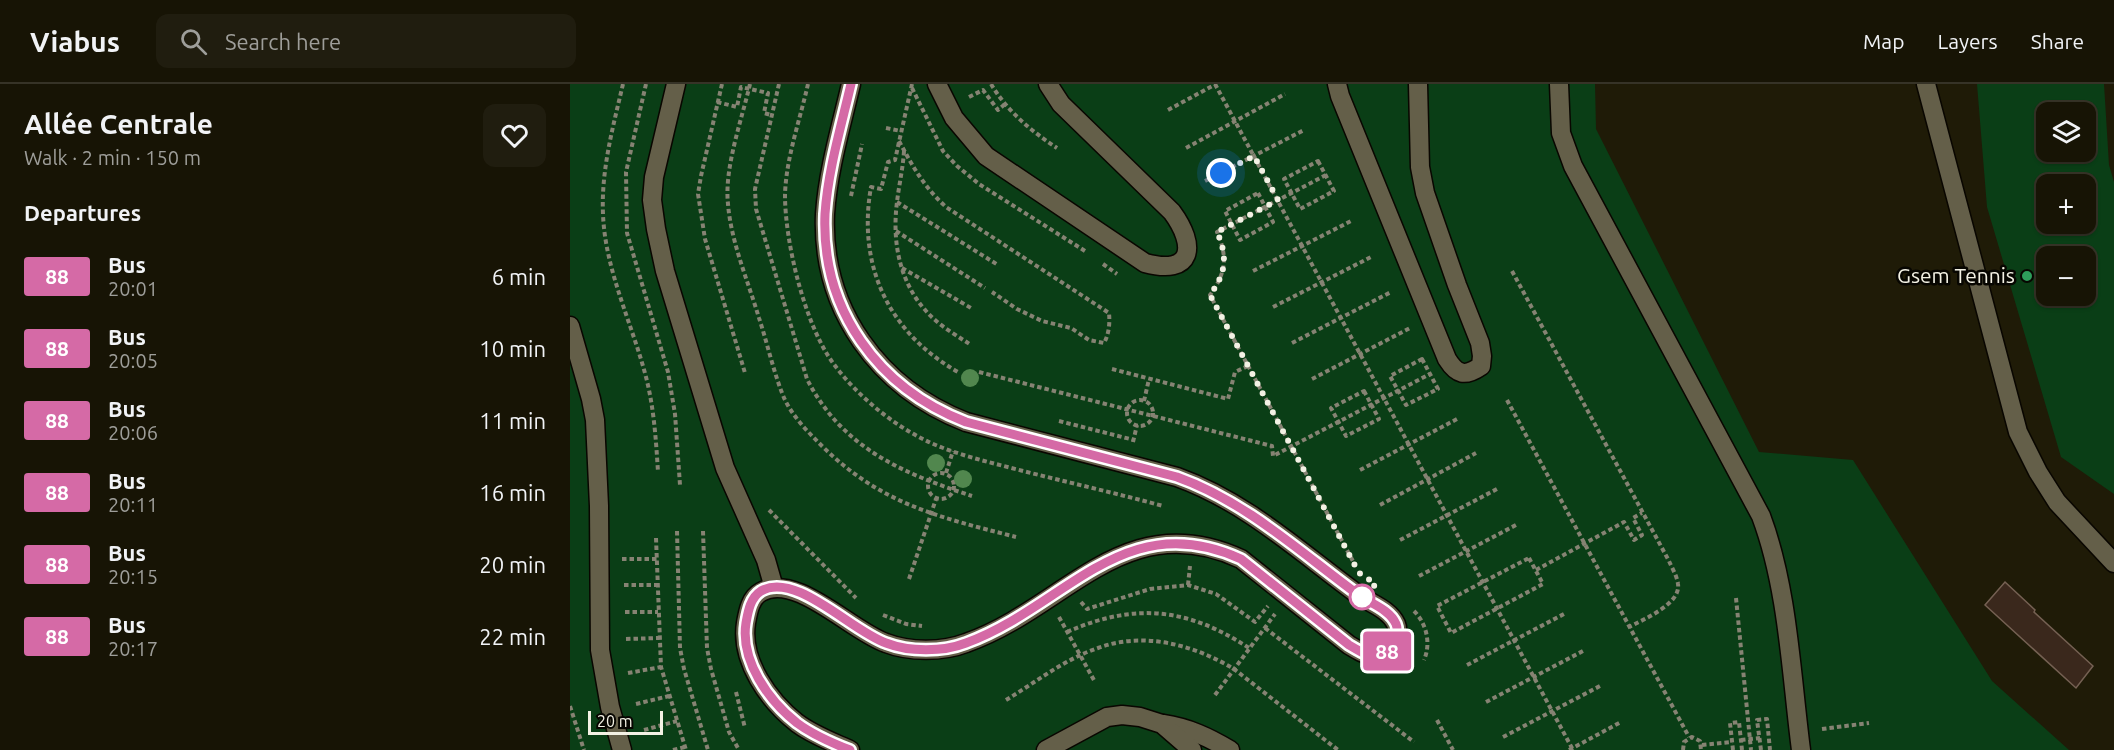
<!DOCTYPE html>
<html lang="en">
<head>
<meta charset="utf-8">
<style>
	:root { --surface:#171405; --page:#201d0f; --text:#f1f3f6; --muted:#9e9e9a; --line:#363327 }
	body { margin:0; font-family:Ubuntu,sans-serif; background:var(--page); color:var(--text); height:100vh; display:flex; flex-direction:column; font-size:22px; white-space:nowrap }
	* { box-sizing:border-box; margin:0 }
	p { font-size:20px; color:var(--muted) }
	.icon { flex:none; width:33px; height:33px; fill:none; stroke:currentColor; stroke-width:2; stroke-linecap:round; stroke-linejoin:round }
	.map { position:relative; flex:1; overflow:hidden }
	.sheet { display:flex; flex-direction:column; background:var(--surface); width:570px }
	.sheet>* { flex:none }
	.badge { padding:0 12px; border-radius:4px; font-size:21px; line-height:39px }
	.controls { position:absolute; left:1466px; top:18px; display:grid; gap:12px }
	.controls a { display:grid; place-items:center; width:60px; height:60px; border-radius:12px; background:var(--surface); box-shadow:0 2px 4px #0004,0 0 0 2px var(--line); font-size:30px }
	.scale { position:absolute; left:18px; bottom:15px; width:75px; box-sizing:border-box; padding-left:6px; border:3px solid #f3f1e4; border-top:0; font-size:16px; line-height:21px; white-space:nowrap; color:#f3f1e4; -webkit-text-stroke:4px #070601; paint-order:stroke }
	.you { position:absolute; width:30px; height:30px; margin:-15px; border:4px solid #fff; border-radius:50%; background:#1a73e8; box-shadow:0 0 0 9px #1a73e833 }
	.map>.badge { position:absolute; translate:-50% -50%; box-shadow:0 0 0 3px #fff }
	h2 { padding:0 24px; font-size:22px; line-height:54px }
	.round { display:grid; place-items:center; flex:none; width:63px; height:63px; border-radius:12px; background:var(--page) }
	.headline { display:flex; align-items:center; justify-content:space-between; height:102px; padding:0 24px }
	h1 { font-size:28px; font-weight:600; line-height:45px }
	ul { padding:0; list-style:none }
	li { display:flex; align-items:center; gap:18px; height:72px; padding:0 24px }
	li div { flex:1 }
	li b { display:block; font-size:22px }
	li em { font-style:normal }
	li .badge { min-width:66px; font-weight:700; text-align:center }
	header { display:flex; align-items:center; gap:36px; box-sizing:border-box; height:84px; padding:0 30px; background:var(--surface); border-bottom:2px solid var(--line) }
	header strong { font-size:28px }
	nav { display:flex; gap:33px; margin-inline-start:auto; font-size:21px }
	.search { width:420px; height:54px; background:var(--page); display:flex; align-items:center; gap:15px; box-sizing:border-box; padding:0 21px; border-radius:12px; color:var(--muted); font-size:22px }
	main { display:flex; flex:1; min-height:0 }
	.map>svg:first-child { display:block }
	.green { fill:#0a3e16; fill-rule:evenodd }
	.building { fill:#3a281c; stroke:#756153; stroke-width:1.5 }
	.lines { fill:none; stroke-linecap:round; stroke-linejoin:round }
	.minor-casing { stroke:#090600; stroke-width:21 }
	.path { stroke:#868373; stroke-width:4; stroke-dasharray:4.5 3; stroke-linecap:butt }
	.minor { stroke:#645f49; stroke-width:18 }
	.tree { fill:#51874e }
	.line-casing { stroke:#fff; stroke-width:14 }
	.line { stroke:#d56aa6; stroke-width:9 }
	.walk { stroke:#f3f1e4; stroke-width:6; stroke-dasharray:0 10.8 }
	.leisure-dot { fill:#2e9e5b; stroke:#070601; stroke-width:2 }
	.stop-dot { fill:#fff; stroke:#d56aa6; stroke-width:3 }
	.labels { text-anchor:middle; stroke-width:5; stroke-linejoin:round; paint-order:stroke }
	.poi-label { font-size:21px; fill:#f3f1e4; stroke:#070601; text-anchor:end }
</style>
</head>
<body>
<header>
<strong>Viabus</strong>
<div class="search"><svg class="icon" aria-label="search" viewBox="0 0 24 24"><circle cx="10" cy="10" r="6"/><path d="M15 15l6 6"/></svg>Search here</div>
<nav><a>Map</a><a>Layers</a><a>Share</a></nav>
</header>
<main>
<section class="sheet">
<div class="headline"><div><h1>Allée Centrale</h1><p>Walk · 2 min · 150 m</p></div><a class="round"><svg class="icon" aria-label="heart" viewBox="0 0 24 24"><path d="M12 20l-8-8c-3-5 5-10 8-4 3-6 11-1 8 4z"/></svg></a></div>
<h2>Departures</h2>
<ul>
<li><span class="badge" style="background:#d56aa6;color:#fff">88</span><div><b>Bus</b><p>20:01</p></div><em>6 min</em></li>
<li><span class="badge" style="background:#d56aa6;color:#fff">88</span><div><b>Bus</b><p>20:05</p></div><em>10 min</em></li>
<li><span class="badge" style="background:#d56aa6;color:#fff">88</span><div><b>Bus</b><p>20:06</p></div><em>11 min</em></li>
<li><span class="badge" style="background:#d56aa6;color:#fff">88</span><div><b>Bus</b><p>20:11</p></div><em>16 min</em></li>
<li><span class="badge" style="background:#d56aa6;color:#fff">88</span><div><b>Bus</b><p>20:15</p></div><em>20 min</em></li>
<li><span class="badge" style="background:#d56aa6;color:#fff">88</span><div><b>Bus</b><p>20:17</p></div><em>22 min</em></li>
</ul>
</section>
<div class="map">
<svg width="1544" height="666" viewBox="0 0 1544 666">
	<rect width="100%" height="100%" fill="#1f1b07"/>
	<g class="green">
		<polygon points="0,0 1025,0 1026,45 1189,368 1283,376 1422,597 1499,666 0,666"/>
		<path d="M1407,0H1534L1539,81L1544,98V410L1491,373L1417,123ZM1476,28H1515V68H1476ZM1476,100H1515V140H1476ZM1476,172H1515V212H1476Z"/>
	</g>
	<polygon class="building" points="1435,498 1465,526 1464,528 1523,582 1506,604 1415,521"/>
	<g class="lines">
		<g class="minor-casing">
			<g id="minor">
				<polyline points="106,0 84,93 82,116 86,145 95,187 155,384 196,476 204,504"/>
				<path d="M367,0L384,34L416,72L575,179C623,192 627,162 602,128L491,20L478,0"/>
				<path d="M767,0L770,12L877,275C887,291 895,293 911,282L912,272L910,259L887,201L855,109L850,83L848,0"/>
				<path d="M989,0L991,49L1003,82L1191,432C1218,504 1221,589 1231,666"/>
				<polyline points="1356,0 1448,348 1468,388 1487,418 1544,479"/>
				<polyline points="0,242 21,315 25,336 29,422 30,566 40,623 52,666"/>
				<path d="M593,640C619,644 638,653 660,666"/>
				<path d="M280,666C262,658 243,651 227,639C199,617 170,577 176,539C178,528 180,514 191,508C226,488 281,547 316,559C339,568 373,568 396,559C496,524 554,421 671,475L779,561C799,573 804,576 824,562C826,556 829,547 826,540C820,526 802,520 790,512C731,469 677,418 607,393L396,338C309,304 251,226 255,130C258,86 271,43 281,0"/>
				<polyline points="476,666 537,633 552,631 570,633 592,640 622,666"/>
			</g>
		</g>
		<g class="path">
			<path d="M53,0C43,43 31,86 33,130C35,186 62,239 76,293C84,324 86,356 88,388"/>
			<polyline points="76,0 56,88 57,149 98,288 105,330 110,401"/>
			<polyline points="152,0 131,92 128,110 135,155 175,289"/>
			<path d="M180,0C172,35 154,84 158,120C161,158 178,197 189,234C197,258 205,294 215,316C224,334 238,348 252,362C311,420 368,433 446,453"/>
			<path d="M209,0L185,105L186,125L237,295C272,364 332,389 402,412"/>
			<path d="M238,0C230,36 216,74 215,111C215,159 235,241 263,279C288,313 324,342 361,359C393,373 427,380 461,389C505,400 549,410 593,422"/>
			<path d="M342,0L325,76L318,78L311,105L301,103C287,182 319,249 388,288"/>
			<path d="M421,0C437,27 461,47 487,64"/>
			<polyline points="645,0 1003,666"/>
			<polyline points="342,4 373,67 387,82 409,100 515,167"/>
			<polyline points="399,13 413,6 428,26 435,20"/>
			<polyline points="147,18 167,23 171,3 198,9 194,29 201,31"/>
			<polyline points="598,26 646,0"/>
			<polyline points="316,44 331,47"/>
			<path d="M329,57C343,83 354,103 376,123L539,229C540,239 539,250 534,259L519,256L501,244L472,237L447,225L422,208"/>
			<polyline points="616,64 715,10"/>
			<path d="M334,67C333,84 329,101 327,118C322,157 329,197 356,227C368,241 386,251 401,261"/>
			<polygon points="748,77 764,107 730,125 714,95"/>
			<path d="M756,91L647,148C658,173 656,189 640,211L785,481"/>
			<polyline points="635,97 734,46"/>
			<polygon points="688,109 703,138 670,156 655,127"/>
			<polyline points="281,112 292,60"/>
			<polyline points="327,118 428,181"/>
			<polyline points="326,147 415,204"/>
			<polyline points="533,180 547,190"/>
			<polyline points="332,184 401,224"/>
			<polyline points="683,187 783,136"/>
			<path d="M942,187L1099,477C1102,484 1107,492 1108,500C1111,520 1074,535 1059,543"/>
			<polyline points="703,223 803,172"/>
			<polyline points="722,259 821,208"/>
			<polygon points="852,275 868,305 836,321 820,292"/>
			<polyline points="542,285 658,315 665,288 678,282"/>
			<polyline points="409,288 702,362 703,372 860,290"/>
			<polyline points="742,295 840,244"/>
			<polygon points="794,307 809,335 776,352 761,324"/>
			<polyline points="937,316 1119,653"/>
			<circle cx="570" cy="329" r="13"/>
			<polyline points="574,317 579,295"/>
			<polyline points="489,337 564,356"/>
			<polyline points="563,358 567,341"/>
			<polyline points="790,386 889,334"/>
			<circle cx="371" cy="402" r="13"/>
			<polyline points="376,389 383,367"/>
			<polyline points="810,421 906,369"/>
			<polyline points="199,426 286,514"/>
			<polyline points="107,447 110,564 114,585 138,666"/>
			<polyline points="133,447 137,564 141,585 159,648 169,666"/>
			<polyline points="86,454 91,583 116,666"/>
			<polyline points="830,456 927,405"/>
			<polygon points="959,474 973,500 881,549 867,522"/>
			<polyline points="52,475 87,475"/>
			<polyline points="966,486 1054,438 1064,456 1072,451 1063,434 1072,429"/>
			<polyline points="849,492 946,441"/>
			<polyline points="339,495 366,415"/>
			<polyline points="54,501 87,501"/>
			<polyline points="618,501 620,482"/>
			<polyline points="1166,514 1181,666"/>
			<polyline points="511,518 517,525 580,505 618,501 646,510 685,538 698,522"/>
			<path d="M844,527C857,540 861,560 854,576"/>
			<polyline points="55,528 88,528"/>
			<polyline points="313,531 336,540 352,542"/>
			<polyline points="489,533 525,598"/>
			<polyline points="695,544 844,658"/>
			<path d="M497,548C565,518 618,524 679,564"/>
			<polyline points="56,555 89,554"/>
			<polyline points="897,581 994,530"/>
			<polyline points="58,589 91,583"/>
			<polyline points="166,608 175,644"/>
			<polyline points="645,611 705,530"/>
			<path d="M436,616C466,598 495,575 528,564C574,547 624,561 664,585L768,666"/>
			<polyline points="916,618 1013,567"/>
			<polyline points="66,620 99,612"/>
			<polyline points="0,622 14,666"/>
			<polyline points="867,636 883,666"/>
			<polyline points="1252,645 1299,639"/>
			<polyline points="74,646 107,637"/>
			<polyline points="933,653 1030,602"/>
			<polyline points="1171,656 1190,654"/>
			<polyline points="1132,661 1162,658"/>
			<polyline points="103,666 115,663"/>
			<polyline points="999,666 1051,638"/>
			<polyline points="1113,666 1114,658 1122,653 1130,657 1131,666"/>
			<polyline points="1163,666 1160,639 1169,638 1172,666"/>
			<polyline points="1191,666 1187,636 1197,635 1200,666"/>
		</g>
		<use href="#minor" class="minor"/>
	</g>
	<g class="tree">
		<circle cx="400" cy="294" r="9"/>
		<circle cx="366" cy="379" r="9"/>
		<circle cx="393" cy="395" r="9"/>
	</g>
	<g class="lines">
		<g class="line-casing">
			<path id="line" d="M280,666C262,659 243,651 227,639C199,617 170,577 176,539C178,528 180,514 191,507C226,487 281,547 316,559C339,568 373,568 396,559C495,523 554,421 671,475L779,561C799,573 804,576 824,562C826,556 829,547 826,540C820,526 802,520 790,512C731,469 677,418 607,393L396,338C308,304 251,226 255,130C258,86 271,43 281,0"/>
		</g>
		<use href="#line" class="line"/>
		<path class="walk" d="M651,89L684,72L708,116L647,148C658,173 656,189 640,211L789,489L806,500L792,513"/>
	</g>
	<circle class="leisure-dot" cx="1457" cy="192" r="6"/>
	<circle class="stop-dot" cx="792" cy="513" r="12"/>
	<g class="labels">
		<g class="poi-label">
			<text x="1445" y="199">Gsem Tennis</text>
		</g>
	</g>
</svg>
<div class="controls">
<a><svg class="icon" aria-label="layers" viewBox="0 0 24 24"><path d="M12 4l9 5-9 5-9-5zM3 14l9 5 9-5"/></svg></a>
<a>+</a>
<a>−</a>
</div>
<div class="scale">20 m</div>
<div class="you" style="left:651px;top:89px"></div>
<b class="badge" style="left:817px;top:567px;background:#d56aa6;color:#fff">88</b>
</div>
</main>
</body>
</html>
